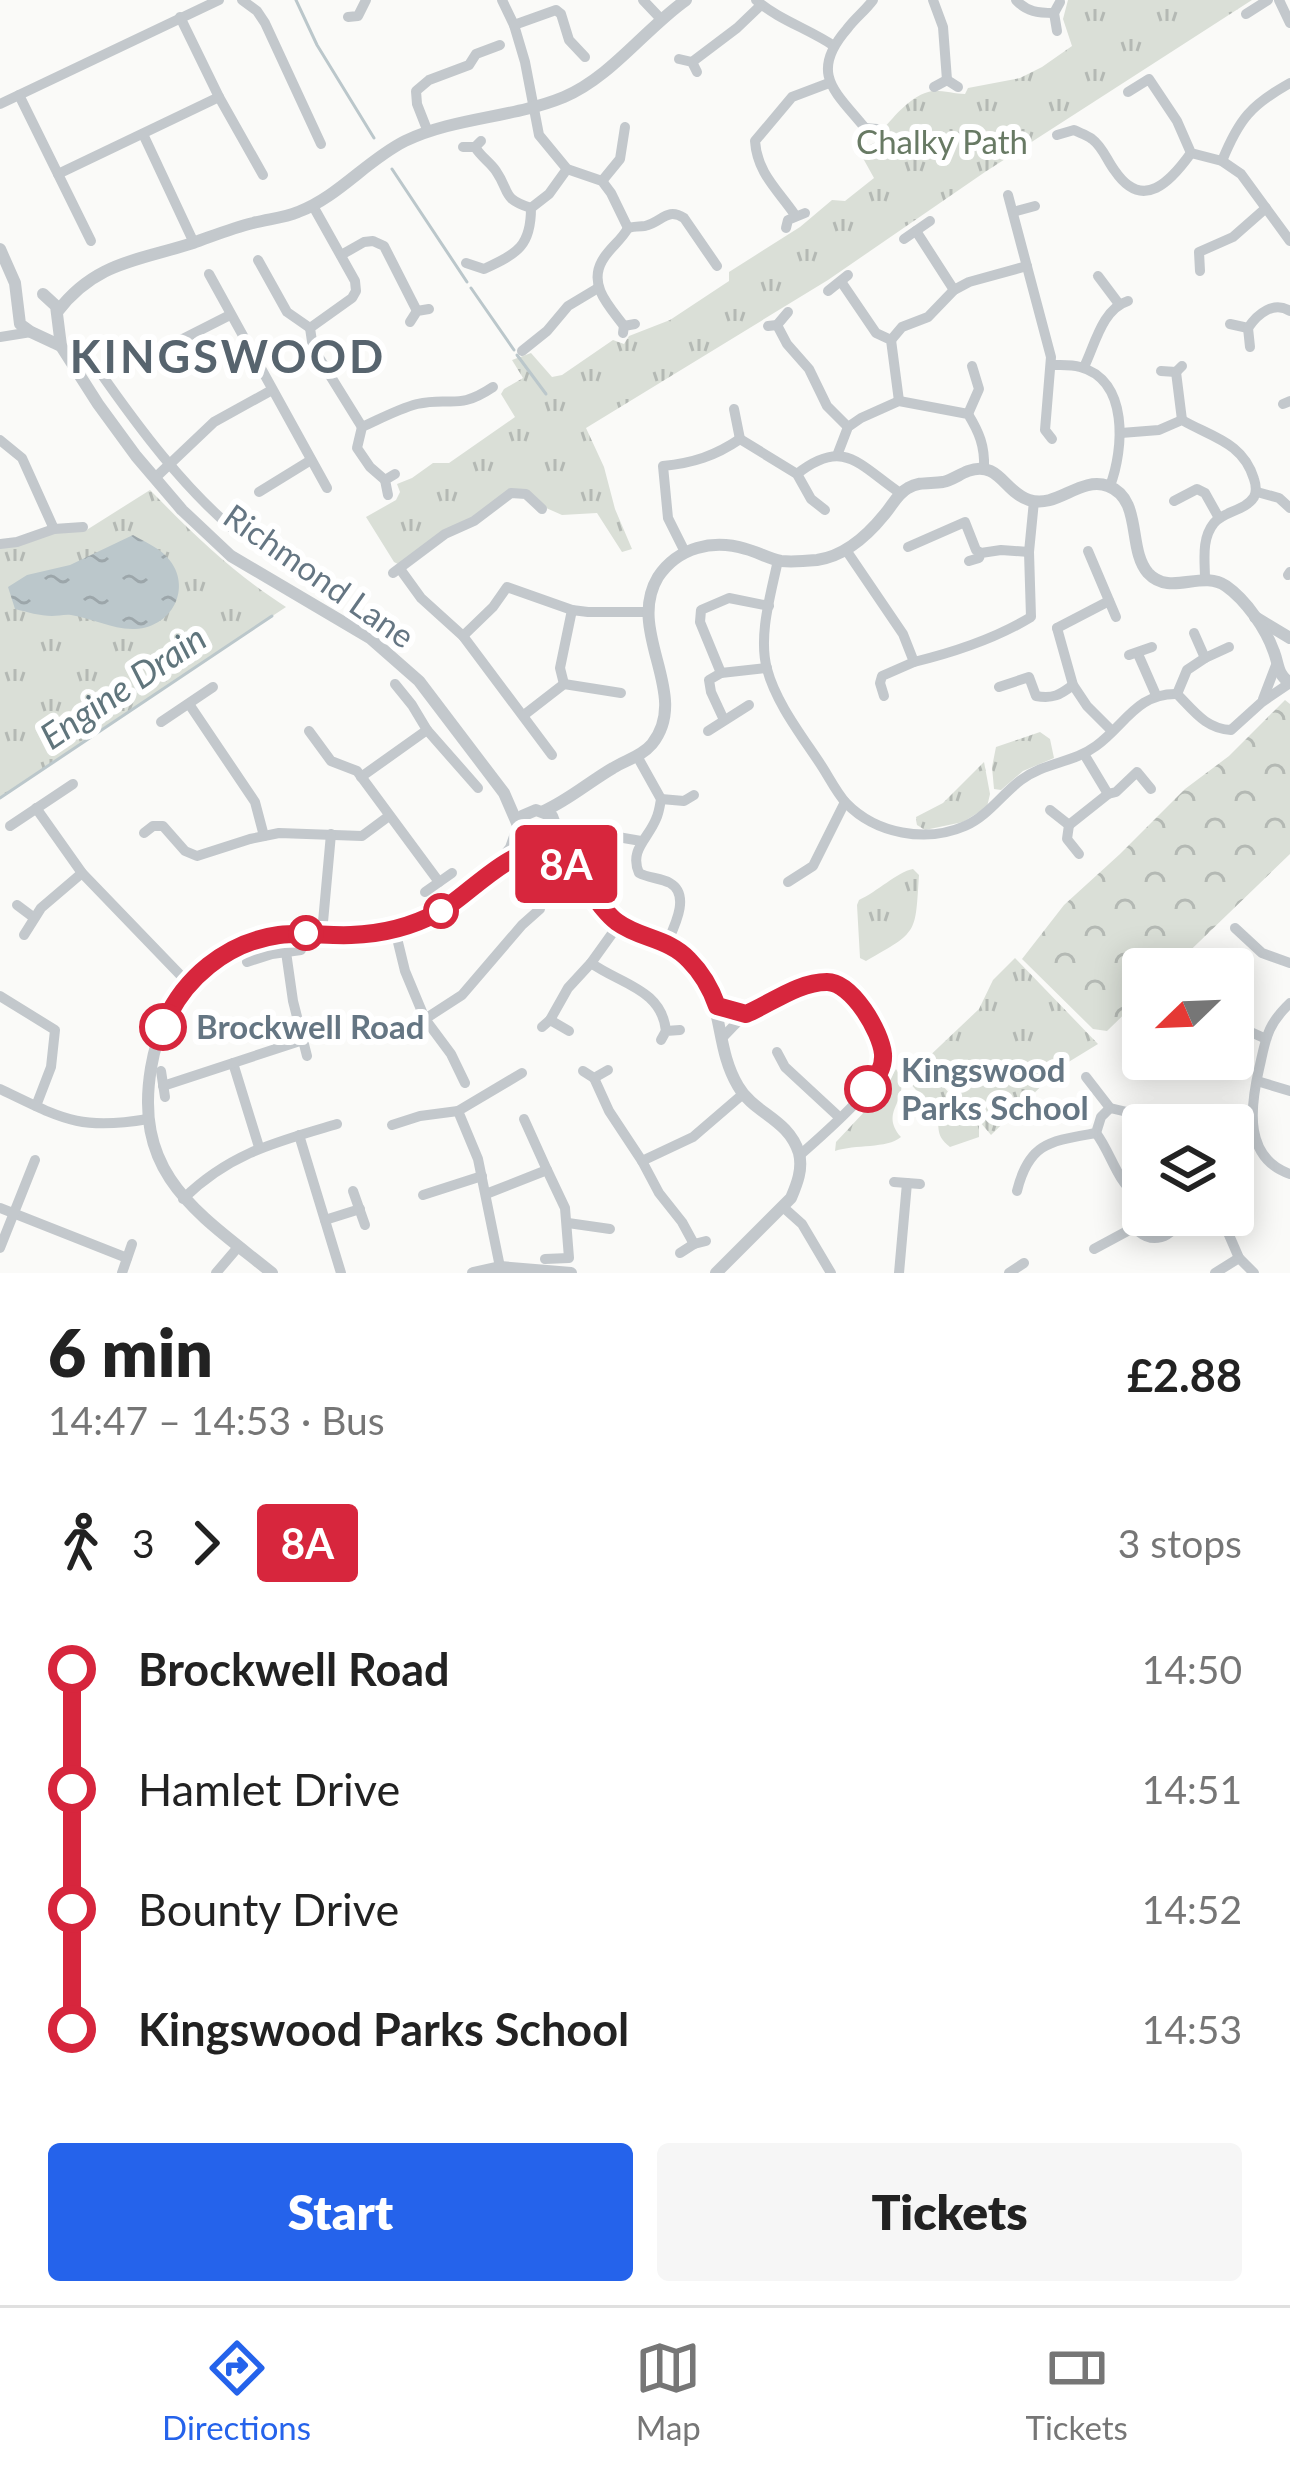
<!DOCTYPE html>
<html lang="en">
<head>
<meta charset="utf-8">
<style>
	:root { --surface:#fff; --page:#f6f6f6; --text:#222; --muted:#767676; --line:#e0e0e0; --accent:#2563eb }
	body { margin:0; font-family:Lato,sans-serif; background:var(--page); color:var(--text); height:100vh; display:flex; flex-direction:column; font-size:45px; white-space:nowrap }
	* { box-sizing:border-box; margin:0 }
	p { font-size:39px; color:var(--muted) }
	.icon { flex:none; width:66px; height:66px; fill:none; stroke:currentColor; stroke-width:2; stroke-linecap:round; stroke-linejoin:round }
	.map { position:relative; height:1273px; overflow:hidden }
	.panel { display:flex; flex-direction:column; background:var(--surface); flex:1 }
	.panel>* { flex:none }
	.badge { padding:0 24px; border-radius:9px; font-size:42px; line-height:78px }
	.needle { width:78px; rotate:247deg }
	.fabs { position:absolute; left:1122px; top:948px; display:grid; gap:24px }
	.fabs a { display:grid; place-items:center; width:132px; height:132px; border-radius:12px; background:var(--surface); box-shadow:0 6px 30px #0003; font-size:60px }
	.map>.badge { position:absolute; translate:-50% -50%; box-shadow:0 0 0 6px #fff }
	.legs { display:flex; align-items:center; gap:18px; height:132px; padding:0 48px; font-size:39px }
	.legs p { margin-inline-start:auto }
	.headline { display:flex; align-items:center; justify-content:space-between; height:204px; padding:0 48px }
	h1 { font-size:66px; font-weight:800; line-height:90px }
	.cta { display:flex; gap:24px; margin-top:auto; padding:24px 48px }
	.cta a { flex:1; height:138px; border-radius:12px; background:var(--accent); color:#fff; font-size:48px; font-weight:800; line-height:138px; text-align:center }
	.cta a+a { background:var(--page); color:var(--text) }
	ul { padding:0 48px; list-style:none }
	li { display:flex; align-items:center; gap:42px; height:120px; font-size:45px }
	li i { display:grid; place-items:center; width:18px; height:100%; margin:0 15px; background:currentColor }
	li i::after { content:''; width:30px; height:30px; margin:-15px; border:9px solid; border-radius:50%; background:var(--surface) }
	li p { margin-inline-start:auto }
	li:first-child i { background:linear-gradient(#0000 50%,currentColor 0) }
	li:last-child i { background:linear-gradient(currentColor 50%,#0000 0) }
	.dock { display:flex; justify-content:space-around; align-items:center; height:168px; border-top:3px solid var(--line); background:var(--surface); font-size:33px; color:var(--muted) }
	.dock a { display:grid; justify-items:center; gap:6px }
	.dock .on { color:var(--accent) }
	.map>svg:first-child { display:block }
	.grass { fill:url(#grass-tufts) }
	.forest { fill:url(#forest-crowns) }
	.water { fill:url(#water-ripples) }
	.lines { fill:none; stroke-linecap:round; stroke-linejoin:round }
	.stream { stroke:#bbc7cb; stroke-width:3 }
	.minor { stroke:#c3c8cc; stroke-width:10 }
	.tertiary { stroke:#c3c8cc; stroke-width:12 }
	.line-1-casing { stroke:#fff; stroke-width:27 }
	.line-1 { stroke:#d7263d; stroke-width:18 }
	.stop-1-dot { fill:#fff; stroke:#d7263d; stroke-width:6 }
	.labels { text-anchor:middle; stroke-width:12; stroke-linejoin:round; paint-order:stroke }
	.park-label { font-size:33px; fill:#687a64; stroke:#fff }
	.street-label { font-size:33px; fill:#657683; stroke:#fff }
	.stop-label { font-size:33px; font-weight:bold; fill:#657683; stroke:#fff; text-anchor:start }
	.water-label { font-size:36px; font-style:italic; fill:#60757c; stroke:#fff }
	.district-label { font-size:45px; font-weight:bold; letter-spacing:3px; fill:#57646e; stroke:#fff }
</style>
</head>
<body>
<div class="map">
<svg width="1290" height="1273" viewBox="0 0 1290 1273">
	<defs>
		<pattern id="grass-tufts" width="24" height="20" patternUnits="userSpaceOnUse" patternTransform="scale(3)"><rect width="24" height="20" fill="#dadfd7"/><path d="M3 7l-1-3M5 7V3M7 7l1-3M15 17l-1-3M17 17v-4M19 17l1-3" fill="none" stroke="#b4b9b4"/></pattern>
		<pattern id="forest-crowns" width="20" height="18" patternUnits="userSpaceOnUse" patternTransform="scale(3)"><rect width="20" height="18" fill="#dadfd7"/><path d="M2 6a3 3 0 1 1 6 0M12 15a3 3 0 1 1 6 0" fill="none" stroke="#b4b9b4"/></pattern>
		<pattern id="water-ripples" width="26" height="14" patternUnits="userSpaceOnUse" patternTransform="scale(3)"><rect width="26" height="14" fill="#bbc7cb"/><path d="M2 4q2-2 4 0t4 0M15 11q2-2 4 0t4 0" fill="none" stroke="#9ca6aa"/></pattern>
	</defs>
	<rect width="100%" height="100%" fill="#fafaf8"/>
	<g class="grass">
		<path d="M1068,0H1252L985,172L828,280L586,428L604,467L615,509L632,549L622,552L597,513L562,515L510,492L400,565L394,562L366,517L396,500L400,492L397,484L412,478L433,463H449L515,417L501,394L504,389L523,378L512,360L531,353L552,377L562,375L613,340L624,344L629,336L670,320L729,281V272L800,227L832,200L845,201L874,178L859,151L881,139L882,130C896,115 911,95 932,91C941,90 955,94 965,94L968,88L1020,78L1042,67L1072,46L1063,19Z"/>
		<path d="M150,490C192,533 234,574 286,607L0,797V544L46,531H85Z"/>
		<polygon points="1040,732 1050,739 1054,758 1023,771 1001,790 994,789 992,767 996,747"/>
		<polygon points="984,762 990,794 987,807 963,822 925,830 917,825 916,817 943,803"/>
		<path d="M913,869L919,875C915,934 919,931 866,961L860,958L857,905L859,900C877,892 897,872 913,869Z"/>
		<polygon points="1015,958 1098,1044 1062,1066 991,1135 938,1072 921,1064 979,1009 993,980"/>
		<path d="M896,1069C915,1100 877,1109 901,1137C887,1149 855,1144 835,1151L836,1142L882,1093Z"/>
		<path d="M933,1075L979,1126V1137L950,1147C933,1133 942,1128 935,1112C930,1100 916,1093 909,1081L921,1076Z"/>
	</g>
	<polygon class="forest" points="1285,700 1290,704 1290,854 1171,969 1143,969 1143,996 1107,1031 1093,1029 1022,959 1064,905 1120,854 1185,789 1229,756"/>
	<path class="water" d="M133,535C143,541 157,547 165,555C194,583 175,627 135,629C113,630 92,618 71,615C66,614 57,616 52,616C40,616 27,612 15,609L8,587L27,575L70,565Z"/>
	<g class="lines">
		<g class="stream">
			<polyline points="296,0 317,45 374,138"/>
			<polyline points="392,169 467,282"/>
			<polyline points="471,288 514,350"/>
			<polyline points="517,355 546,394"/>
			<polyline points="0,798 272,616"/>
		</g>
		<g class="minor">
			<polyline points="242,0 257,11 265,23 321,144"/>
			<polyline points="502,0 514,25 525,62 539,135 567,169 602,181 611,193 628,228"/>
			<polyline points="643,0 660,18"/>
			<path d="M756,0C779,20 809,29 834,46"/>
			<polyline points="933,0 943,27 947,80"/>
			<path d="M1016,0C1027,12 1038,13 1054,13L1060,2"/>
			<polyline points="1279,0 1290,23"/>
			<polyline points="1054,13 1057,31"/>
			<polyline points="1246,14 1268,0"/>
			<polyline points="180,17 219,97 263,175"/>
			<polyline points="348,17 358,16 366,0"/>
			<polyline points="514,25 556,10 561,14 569,40 585,57"/>
			<polyline points="679,59 692,62 697,72"/>
			<polyline points="692,62 737,28 761,5"/>
			<polyline points="934,87 947,80 958,87"/>
			<polyline points="1128,92 1149,79 1177,121 1191,153 1222,161 1241,174 1290,241"/>
			<polyline points="19,95 91,241"/>
			<polyline points="0,104 219,0"/>
			<path d="M865,128C836,92 808,74 847,29C855,18 865,11 873,0"/>
			<polyline points="428,132 417,104 416,91 429,80 469,65 476,54 500,45"/>
			<polyline points="143,134 194,243"/>
			<path d="M1057,135L1074,130C1080,133 1087,135 1092,139C1103,147 1107,161 1115,171C1143,212 1171,181 1191,153"/>
			<polyline points="861,141 865,128 877,129"/>
			<polyline points="463,147 475,147 481,141"/>
			<path d="M475,147C481,157 490,162 496,171C511,193 501,198 531,208"/>
			<path d="M1222,161C1239,119 1251,105 1290,83"/>
			<polyline points="58,174 219,97"/>
			<polyline points="602,181 620,159 625,127"/>
			<polyline points="1008,195 1051,357 1045,430 1052,439"/>
			<polyline points="313,206 355,281 356,291 352,298 310,328 313,348 362,427"/>
			<polyline points="1013,212 1035,206"/>
			<path d="M795,215C778,190 757,173 755,141L792,97L829,83"/>
			<path d="M628,228C629,227 644,226 645,226C662,222 667,207 684,218L717,266"/>
			<polyline points="786,228 788,220 805,213"/>
			<polyline points="916,231 954,290"/>
			<polyline points="904,239 930,221"/>
			<polyline points="341,255 364,242 373,241 384,246 417,311"/>
			<polyline points="258,260 287,312 310,328"/>
			<path d="M466,263L484,269C518,253 531,246 531,208L549,194L567,169"/>
			<polyline points="1200,271 1199,252 1233,237 1266,208"/>
			<polyline points="209,274 327,488"/>
			<polyline points="1098,276 1119,304"/>
			<polyline points="842,283 876,333 891,340 899,401"/>
			<polyline points="828,291 848,275"/>
			<polyline points="410,322 417,311 429,309"/>
			<path d="M1230,324L1248,328C1258,313 1274,301 1290,311"/>
			<polyline points="777,325 787,344 809,369 827,406 848,427"/>
			<path d="M624,326C610,307 588,286 602,261C609,248 621,241 628,228"/>
			<polyline points="768,326 777,325 788,312"/>
			<polyline points="1248,328 1250,347"/>
			<polyline points="623,333 624,326 635,324"/>
			<polyline points="0,337 31,332"/>
			<polyline points="891,340 902,327 928,317 954,290 969,282 1027,266"/>
			<polyline points="178,342 187,358"/>
			<polyline points="161,350 230,315"/>
			<polyline points="522,351 547,331 568,306 598,288"/>
			<path d="M1051,365C1060,365 1071,364 1080,367C1129,380 1124,449 1110,486"/>
			<path d="M1084,367C1095,345 1102,309 1128,301"/>
			<path d="M97,368C139,428 184,489 241,536"/>
			<polyline points="1161,371 1176,372 1182,366"/>
			<polyline points="1176,372 1182,420"/>
			<polyline points="1283,404 1290,401"/>
			<polyline points="734,409 740,439"/>
			<polyline points="968,414 979,389 972,366"/>
			<path d="M1121,433L1159,430L1182,420C1211,437 1243,442 1254,479C1256,485 1257,491 1254,497C1245,511 1224,511 1214,523C1201,539 1205,561 1205,579"/>
			<polyline points="0,440 22,458 54,529"/>
			<path d="M838,453L848,427L861,418L899,401L968,414C979,432 985,446 984,468"/>
			<path d="M797,474C844,437 859,465 900,493"/>
			<polyline points="155,478 214,422 272,390"/>
			<path d="M385,480L370,467L357,448L362,427C380,419 398,409 417,404C452,396 457,411 493,387"/>
			<polyline points="259,492 311,460"/>
			<polyline points="1257,492 1279,498 1290,508"/>
			<polyline points="388,495 385,480 395,474"/>
			<polyline points="1174,501 1197,489 1205,493 1219,518"/>
			<polyline points="0,544 17,542 54,529 83,527"/>
			<polyline points="908,547 965,522 976,550 981,553"/>
			<path d="M846,550L903,634L914,662C955,652 995,639 1031,617L1029,552L1034,501"/>
			<polyline points="1088,551 1116,617"/>
			<path d="M685,552L668,518L663,466C693,463 715,456 740,439L797,474L811,499L825,510"/>
			<path d="M778,560C771,594 758,635 767,669C776,703 802,736 821,765C829,777 836,792 846,803C876,834 926,843 965,826C988,816 1002,794 1021,780C1045,762 1073,763 1096,746C1125,725 1137,693 1177,694"/>
			<polyline points="969,561 979,558 981,553 1001,550 1029,552"/>
			<polyline points="400,569 421,598 463,636 552,755"/>
			<polyline points="393,573 445,534 474,521 511,493 526,494 542,509"/>
			<polyline points="1288,575 1290,572"/>
			<polyline points="1057,628 1073,685 1087,706 1112,731"/>
			<polyline points="1057,628 1109,601"/>
			<polyline points="1194,633 1205,658 1229,647"/>
			<polyline points="463,636 493,607 507,587 572,610 588,612 647,612"/>
			<polyline points="1138,654 1156,695"/>
			<polyline points="1129,655 1152,647"/>
			<path d="M1205,658L1187,670L1177,694C1194,711 1206,729 1231,730L1262,702L1290,683"/>
			<polyline points="721,673 767,668"/>
			<polyline points="395,684 412,705 427,730 478,788"/>
			<polyline points="564,684 560,668 572,610"/>
			<path d="M999,687L1029,677L1036,696C1053,699 1060,695 1073,685"/>
			<polyline points="884,696 880,683 882,676 914,662"/>
			<polyline points="1263,699 1276,665"/>
			<polyline points="189,704 255,802 264,836"/>
			<polyline points="524,715 564,684 621,693"/>
			<polyline points="724,720 711,692 709,680 721,673 700,622 701,610 729,598 769,606"/>
			<polyline points="161,722 213,687"/>
			<polyline points="309,731 331,761 357,771 439,882"/>
			<polyline points="708,731 749,705"/>
			<polyline points="1084,754 1108,794 1116,792 1137,772 1151,789"/>
			<path d="M637,756L661,799C660,805 659,813 656,819C648,839 629,850 639,873C648,878 661,878 670,883C691,895 674,927 667,943"/>
			<polyline points="361,777 427,730"/>
			<polyline points="661,799 684,801 694,795"/>
			<polyline points="36,808 82,873 189,984"/>
			<polyline points="1050,810 1069,825 1067,839 1079,854"/>
			<polyline points="1069,825 1108,794"/>
			<polyline points="10,826 73,784"/>
			<polyline points="144,833 153,826 163,826 185,851 197,856 250,839 279,833 362,836 389,816"/>
			<polyline points="605,856 608,839 612,836 641,841"/>
			<polyline points="788,882 813,866 845,802"/>
			<polyline points="425,892 452,873"/>
			<polyline points="17,905 33,917"/>
			<polyline points="1235,928 1262,953 1290,963"/>
			<polyline points="395,930 405,971 425,1019 462,995 522,925 540,909"/>
			<polyline points="322,933 331,834"/>
			<polyline points="24,935 41,908 82,873"/>
			<polyline points="286,952 293,1001 307,1056"/>
			<polyline points="247,962 272,954 301,950"/>
			<path d="M591,963C620,984 662,989 666,1031"/>
			<polyline points="0,996 55,1030 51,1067 36,1106"/>
			<path d="M1290,1003C1266,1026 1266,1039 1259,1069C1250,1108 1244,1158 1290,1174"/>
			<polyline points="717,1006 746,1014"/>
			<polyline points="425,1019 451,1054 465,1083"/>
			<polyline points="550,1020 568,988 591,963 619,924"/>
			<polyline points="1233,1024 1264,1038"/>
			<polyline points="542,1027 550,1020 569,1031"/>
			<path d="M722,1038C730,1030 739,1019 749,1013C770,1001 821,971 844,986C856,995 863,1011 870,1024C877,1038 886,1052 881,1067C874,1091 820,1137 800,1155"/>
			<polyline points="661,1040 666,1031 680,1030"/>
			<polyline points="777,1052 785,1067 839,1117"/>
			<polyline points="233,1063 259,1147"/>
			<polyline points="161,1071 165,1097"/>
			<polyline points="583,1071 594,1078 608,1070"/>
			<polyline points="1086,1077 1110,1108 1140,1115"/>
			<polyline points="594,1078 609,1111 642,1161 659,1193 682,1222 694,1244"/>
			<polyline points="1257,1081 1290,1091"/>
			<polyline points="163,1086 303,1040"/>
			<path d="M0,1089C61,1118 78,1131 148,1119"/>
			<polyline points="524,1119 547,1170"/>
			<polyline points="392,1125 420,1116 458,1111"/>
			<path d="M1096,1133C1111,1153 1116,1179 1135,1194"/>
			<polyline points="299,1135 341,1273"/>
			<polyline points="642,1161 693,1137 743,1094"/>
			<polyline points="894,1182 920,1184"/>
			<path d="M1143,1189C1103,1216 1160,1268 1182,1215"/>
			<polyline points="353,1191 365,1225"/>
			<path d="M1017,1191C1029,1142 1051,1141 1096,1133L1101,1117L1110,1108"/>
			<polyline points="486,1194 547,1170 565,1208 569,1258 545,1259"/>
			<polyline points="423,1195 482,1176"/>
			<path d="M183,1199C230,1153 276,1142 337,1124"/>
			<polyline points="783,1207 802,1224 831,1273"/>
			<polyline points="0,1208 127,1258"/>
			<polyline points="1211,1215 1226,1228 1239,1258 1254,1273"/>
			<polyline points="325,1220 360,1209"/>
			<polyline points="568,1223 610,1229"/>
			<polyline points="0,1248 35,1160"/>
			<polyline points="1094,1249 1133,1228"/>
			<polyline points="680,1253 694,1244 706,1241"/>
			<polyline points="500,1267 478,1159 458,1111 522,1073"/>
			<polyline points="122,1273 132,1244"/>
			<polyline points="216,1273 239,1246"/>
			<polyline points="899,1273 907,1183"/>
			<polyline points="1009,1273 1024,1263"/>
			<polyline points="1215,1273 1239,1258"/>
		</g>
		<g class="tertiary">
			<polyline points="0,249 15,283 20,324 31,332 61,346"/>
			<polyline points="43,294 56,306 61,346 98,404 136,456 182,510 231,556 370,638 419,681 504,793 517,823"/>
			<path d="M57,312C95,262 137,261 193,243C213,236 232,228 253,223C268,219 284,218 298,212C338,197 367,160 405,141C455,117 513,118 564,97C611,77 645,29 686,0"/>
			<polyline points="1255,617 1290,638"/>
			<path d="M544,811C570,799 589,782 613,768C626,760 642,756 652,744C692,694 625,632 658,577C678,547 713,539 746,549C758,552 769,559 781,561C792,562 806,561 817,560C845,556 867,536 884,515C892,506 897,494 908,488C920,481 930,484 943,482C952,480 960,474 968,471C999,460 1004,492 1029,500C1057,509 1080,476 1108,486C1143,499 1127,549 1148,573C1170,597 1202,569 1226,586C1246,600 1266,629 1274,652C1279,665 1277,674 1290,683"/>
			<path d="M556,840C570,870 601,916 632,930C652,940 672,942 689,959C726,997 713,1044 738,1086C754,1114 788,1118 799,1153C803,1169 797,1184 791,1198L716,1273"/>
			<path d="M272,1273C198,1213 133,1176 151,1068C164,990 221,937 300,933C334,932 367,939 400,929C449,913 468,886 508,862C527,850 551,857 558,832L552,816L536,810L522,816L511,848L492,872"/>
			<polyline points="473,1273 500,1267 571,1273"/>
		</g>
	</g>
	<g class="lines">
		<g class="line-1-casing">
			<path id="line-1" d="M163,1027C182,979 227,942 279,935C303,932 327,936 351,935C383,934 411,927 439,912C468,896 513,843 547,852C579,861 593,904 617,922C640,939 669,938 689,960C702,973 711,989 717,1006L746,1014C772,1003 798,982 827,982C852,982 881,1032 883,1054C884,1069 876,1078 868,1089"/>
		</g>
		<use href="#line-1" class="line-1"/>
	</g>
	<g class="stop-1-dot">
		<circle cx="441" cy="911" r="15"/>
		<circle cx="306" cy="933" r="15"/>
		<circle cx="163" cy="1027" r="21"/>
		<circle cx="868" cy="1089" r="21"/>
	</g>
	<g class="labels">
		<g class="park-label">
			<text x="942" y="154">Chalky Path</text>
		</g>
		<g class="street-label">
			<text transform="translate(319 576) rotate(35)" y="12">Richmond Lane</text>
		</g>
		<g class="stop-label">
			<text x="196" y="1039">Brockwell Road</text>
			<text x="901" y="1082">Kingswood<tspan x="901" dy="38">Parks School</tspan></text>
		</g>
		<g class="water-label">
			<text transform="translate(123 687) rotate(-34)" y="13">Engine Drain</text>
		</g>
		<g class="district-label">
			<text x="228" y="373">KINGSWOOD</text>
		</g>
	</g>
</svg>
<div class="fabs">
<a><svg class="needle" viewBox="-14 -14 28 28"><path d="M0-13l5 13h-10z" fill="#e53935"/><path d="M0 13l5-13h-10z" fill="#767676"/></svg></a>
<a><svg class="icon" aria-label="layers" viewBox="0 0 24 24"><path d="M12 4l9 5-9 5-9-5zM3 14l9 5 9-5"/></svg></a>
</div>
<b class="badge" style="left:566px;top:864px;background:#d7263d;color:#fff">8A</b>
</div>
<section class="panel">
<div class="headline"><div><h1>6 min</h1><p>14:47 – 14:53 · Bus</p></div><b>£2.88</b></div>
<div class="legs"><svg class="icon" aria-label="walk" viewBox="0 0 24 24"><circle cx="13" cy="4" r="2"/><path d="M13 8l-2 6 4 7M11 14l-3 7M7 12l3-4h3l4 4"/></svg>3<svg class="icon" aria-label="forward" viewBox="0 0 24 24"><path d="M9 5l7 7-7 7"/></svg><b class="badge" style="background:#d7263d;color:#fff">8A</b><p>3 stops</p></div>
<ul>
<li><i style="color:#d7263d"></i><b>Brockwell Road</b><p>14:50</p></li>
<li><i style="color:#d7263d"></i><span>Hamlet Drive</span><p>14:51</p></li>
<li><i style="color:#d7263d"></i><span>Bounty Drive</span><p>14:52</p></li>
<li><i style="color:#d7263d"></i><b>Kingswood Parks School</b><p>14:53</p></li>
</ul>
<div class="cta"><a>Start</a><a>Tickets</a></div>
</section>
<nav class="dock">
<a class="on"><svg class="icon" aria-label="directions" viewBox="0 0 24 24"><path d="M12 3l9 9-9 9-9-9zM9 14v-3h6M13 9l2 2-2 2"/></svg>Directions</a>
<a><svg class="icon" aria-label="map" viewBox="0 0 24 24"><path d="M3 6l6-2 6 2 6-2v14l-6 2-6-2-6 2zM9 4v14M15 6v14"/></svg>Map</a>
<a><svg class="icon" aria-label="tickets" viewBox="0 0 24 24"><path d="M3 7h18v10H3zM15 7v10"/></svg>Tickets</a>
</nav>
</body>
</html>
